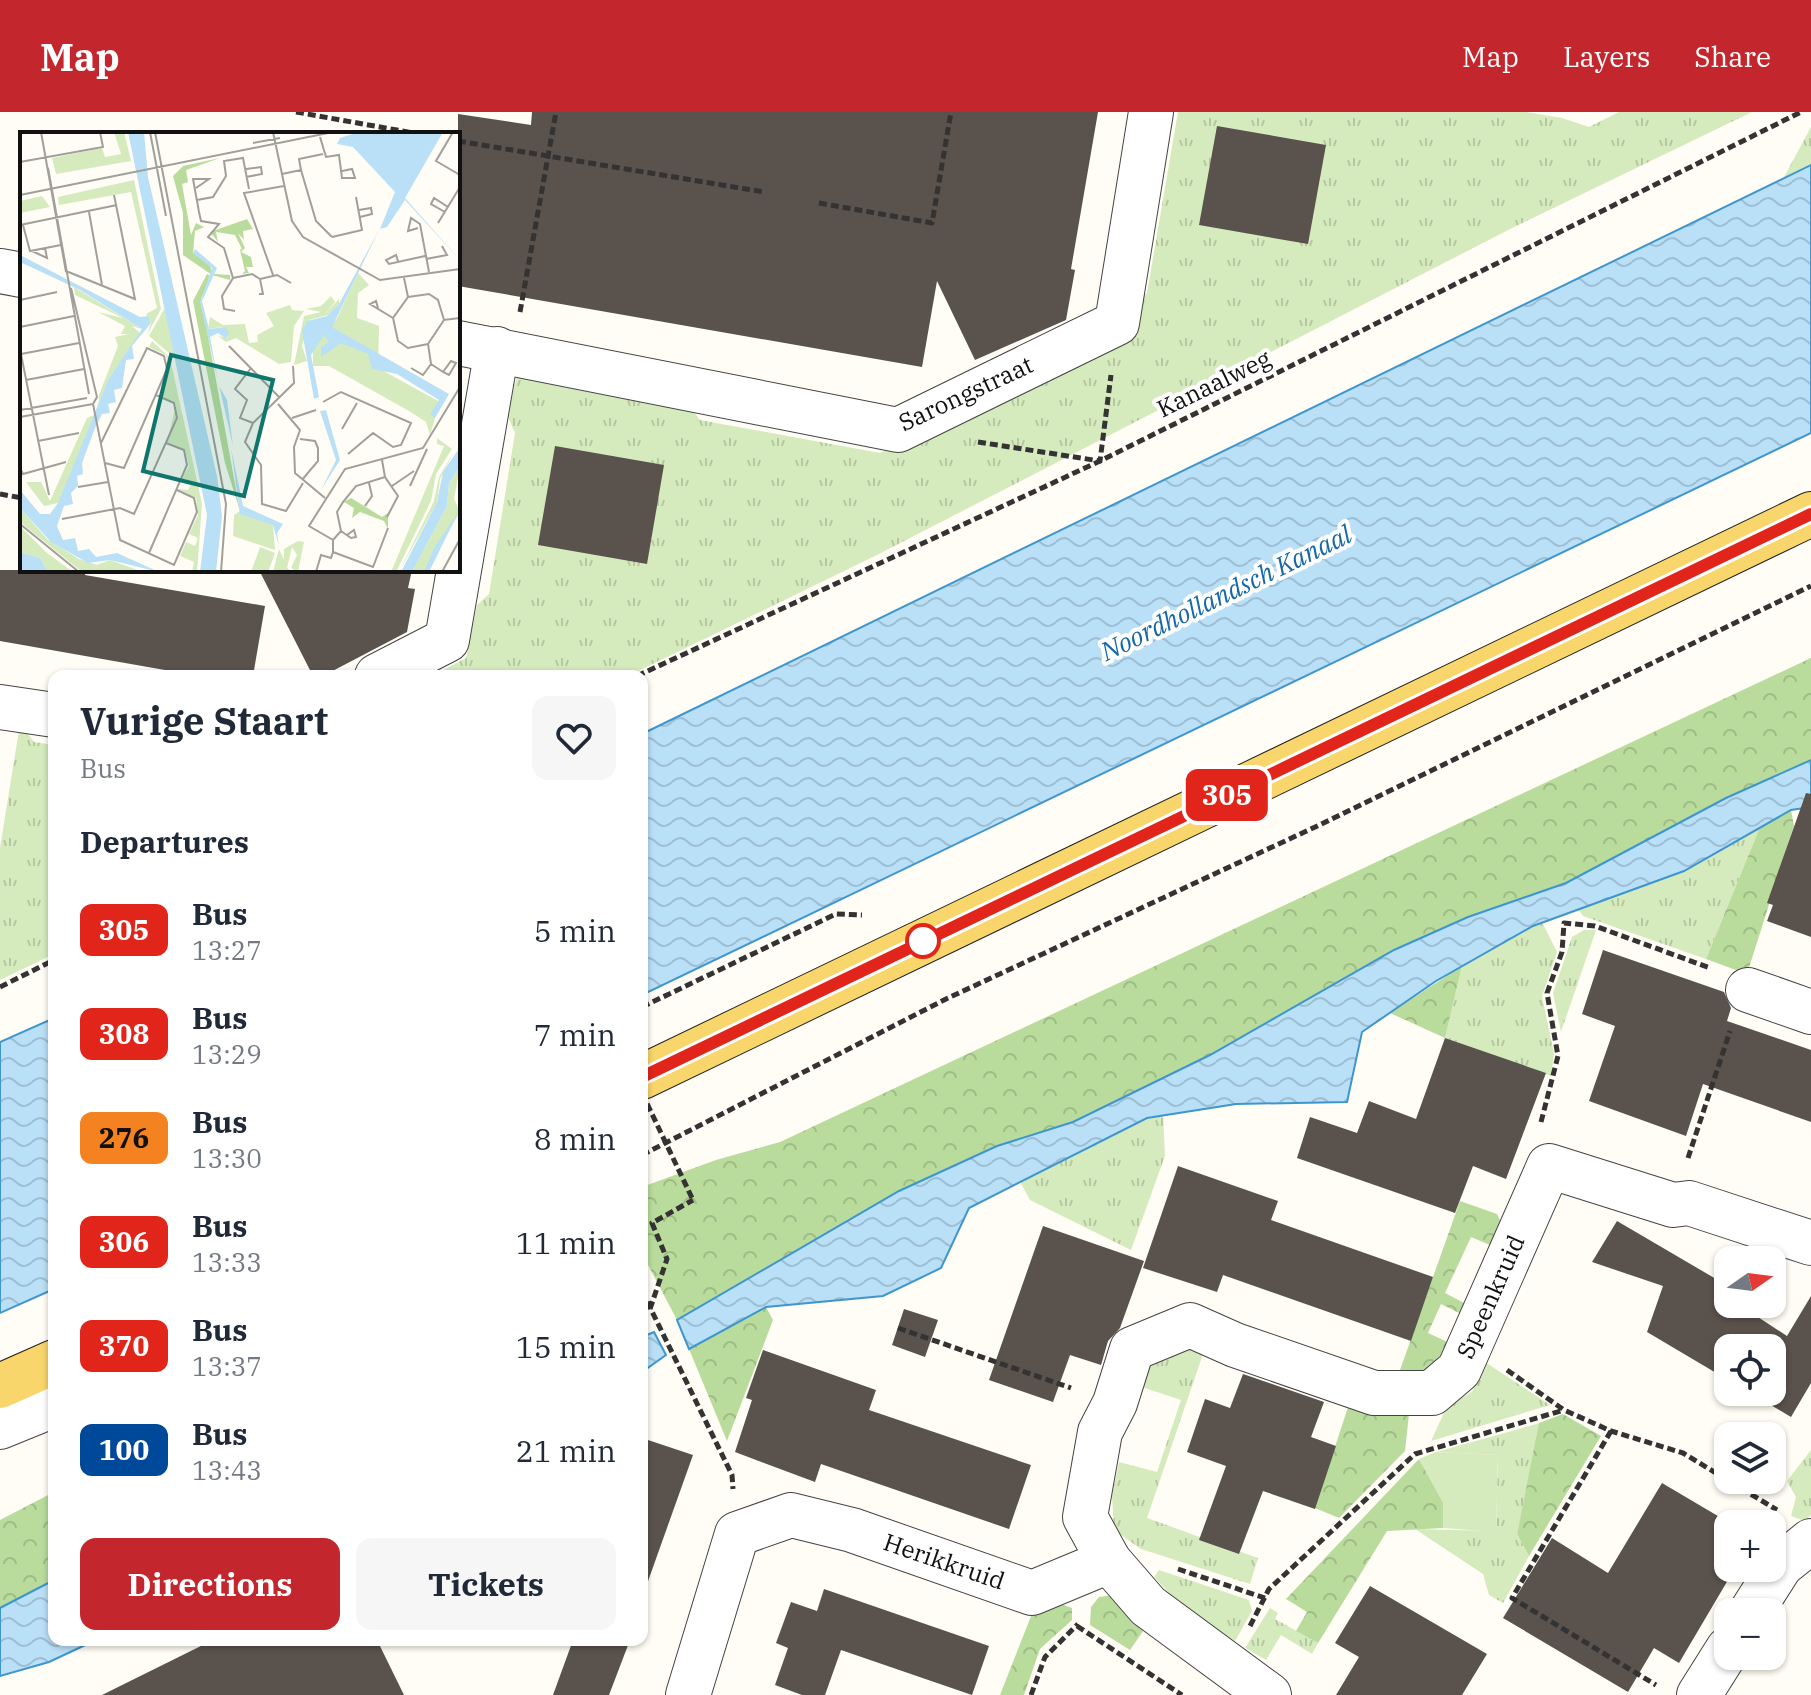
<!DOCTYPE html>
<html lang="en">
<head>
<meta charset="utf-8">
<style>
	:root { --surface:#fff; --page:#f6f6f7; --text:#1f2937; --muted:#747a83; --accent:#c4262e }
	body { margin:0; font-family:"IBM Plex Serif",serif; background:var(--page); color:var(--text); height:100vh; display:flex; flex-direction:column; font-size:30px; white-space:nowrap }
	* { box-sizing:border-box; margin:0 }
	p { font-size:26px; color:var(--muted) }
	.icon { flex:none; width:44px; height:44px; fill:none; stroke:currentColor; stroke-width:2; stroke-linecap:round; stroke-linejoin:round }
	.map { position:relative; flex:1; overflow:hidden }
	.side { position:absolute; left:48px; top:558px; width:600px; height:976px; display:flex; flex-direction:column; background:var(--surface); border-radius:16px; box-shadow:0 2px 6px #0004 }
	.side>* { flex:none }
	.badge { padding:0 16px; border-radius:12px; font-size:28px; line-height:52px }
	.needle { width:52px; rotate:76deg }
	.buttons { position:absolute; left:1714px; top:1134px; display:grid; gap:16px }
	.buttons a { display:grid; place-items:center; width:72px; height:72px; border-radius:16px; background:var(--surface); box-shadow:0 2px 6px #0004; font-size:40px }
	.map>.badge { position:absolute; translate:-50% -50%; box-shadow:0 0 0 4px #fff }
	h2 { padding:0 32px; font-size:30px; line-height:72px }
	.round { display:grid; place-items:center; flex:none; width:84px; height:84px; border-radius:16px; background:var(--page) }
	.headline { display:flex; align-items:center; justify-content:space-between; height:136px; padding:0 32px }
	h1 { font-size:38px; font-weight:700; line-height:60px }
	.primary-button { display:flex; gap:16px; margin-top:auto; padding:16px 32px }
	.primary-button a { flex:1; height:92px; border-radius:16px; background:var(--accent); color:#fff; font-size:32px; font-weight:700; line-height:92px; text-align:center }
	.primary-button a+a { background:var(--page); color:var(--text) }
	ul { padding:0; list-style:none }
	li { display:flex; align-items:center; gap:24px; height:104px; padding:0 32px }
	li div { flex:1 }
	li b { display:block; font-size:30px }
	li em { font-style:normal }
	li .badge { min-width:88px; font-weight:700; text-align:center }
	header { display:flex; align-items:center; gap:48px; box-sizing:border-box; height:112px; padding:0 40px; background:var(--accent); color:#fff }
	header strong { font-size:38px }
	nav { display:flex; gap:44px; margin-inline-start:auto; font-size:28px }
	.map>svg:first-child { display:block }
	.grass { fill:url(#grass-tufts) }
	.forest { fill:url(#forest-crowns) }
	.park { fill:#d5ebbd }
	.water { fill:url(#water-waves); stroke:#3f96cf; stroke-width:2 }
	.building { fill:#5a524d }
	.lines { fill:none; stroke-linecap:round; stroke-linejoin:round }
	.minor-casing { stroke:#444; stroke-width:46 }
	.major-casing { stroke:#222; stroke-width:46 }
	.path { stroke:#333; stroke-width:5; stroke-dasharray:8 4; stroke-linecap:butt }
	.minor { stroke:#fff; stroke-width:44 }
	.major { stroke:#f9d66b; stroke-width:44 }
	.path-bridge { stroke:#333; stroke-width:5; stroke-dasharray:8 4; stroke-linecap:butt }
	.line-casing { stroke:#fff; stroke-width:18 }
	.line { stroke:#e1251b; stroke-width:12 }
	.stop-dot { fill:#fff; stroke:#e1251b; stroke-width:4 }
	.labels { text-anchor:middle; stroke-width:8; stroke-linejoin:round; paint-order:stroke }
	.street-label { font-size:24px; fill:#111; stroke:#fff }
	.water-label { font-size:26px; font-style:italic; fill:#1768a6; stroke:#fff }
	.inset-road { fill:none; stroke:#a09f9a; stroke-width:2 }
	.view { fill:#0f766e; fill-opacity:0.15; stroke:#0f766e; stroke-width:4 }
	.inset-edge { fill:none; stroke:#111; stroke-width:4 }
</style>
</head>
<body>
<header>
<strong>Map</strong>
<nav><a>Map</a><a>Layers</a><a>Share</a></nav>
</header>
<div class="map">
<svg width="1811" height="1583" viewBox="0 0 1811 1583">
	<defs>
		<pattern id="grass-tufts" width="24" height="20" patternUnits="userSpaceOnUse" patternTransform="scale(2)"><rect width="24" height="20" fill="#d5ebbd"/><path d="M3 7l-1-3M5 7V3M7 7l1-3M15 17l-1-3M17 17v-4M19 17l1-3" fill="none" stroke="#b6c8a1"/></pattern>
		<pattern id="forest-crowns" width="20" height="18" patternUnits="userSpaceOnUse" patternTransform="scale(2)"><rect width="20" height="18" fill="#b9dc9c"/><path d="M2 6a3 3 0 1 1 6 0M12 15a3 3 0 1 1 6 0" fill="none" stroke="#9ebc85"/></pattern>
		<pattern id="water-waves" width="16" height="10" patternUnits="userSpaceOnUse" patternTransform="scale(2)"><rect width="16" height="10" fill="#b9e0f7"/><path d="M0 5q4-4 8 0t8 0" fill="none" stroke="#9ebfd3"/></pattern>
	</defs>
	<rect width="100%" height="100%" fill="#fffdf5"/>
	<g class="grass">
		<polygon points="1178,0 1526,0 1562,6 1589,15 1619,0 1752,0 1512,116 877,443 628,564 432,564 466,546 477,493 489,482 515,321 506,300 519,259 688,292 700,308 880,341 963,304 1132,195 1147,181"/>
		<polygon points="1811,15 1811,53 1783,67"/>
		<polygon points="20,612 34,630 54,633 54,842 0,868 0,736"/>
		<polygon points="1760,715 1706,847 1583,804 1578,797 1684,759"/>
		<polygon points="1542,810 1557,840 1542,884 1554,942 1551,964 1445,926 1462,854"/>
		<polygon points="1584,818 1596,818 1561,920 1553,881 1572,825"/>
		<polygon points="1163,1004 1165,1044 1131,1138 1030,1088 1019,1068 1147,1006"/>
		<path d="M1185,1233L1204,1239L1147,1406L1258,1446L1250,1472L1141,1437L1114,1418L1112,1384L1119,1350L1157,1360L1181,1288L1139,1274C1148,1250 1161,1242 1185,1233Z"/>
		<polygon points="1485,1250 1550,1293 1431,1329 1448,1292 1472,1280"/>
		<polygon points="1540,1311 1517,1422 1529,1444 1503,1491 1489,1483 1483,1462 1415,1417 1496,1419 1498,1343 1436,1340"/>
		<polygon points="1811,1338 1811,1403 1805,1409 1791,1404 1796,1385 1787,1369"/>
		<polygon points="1159,1458 1249,1488 1252,1499 1235,1529 1185,1498 1154,1465"/>
		<polygon points="1270,1496 1278,1501 1275,1507 1318,1531 1312,1542 1281,1523 1266,1548 1245,1536"/>
	</g>
	<g class="forest">
		<polygon points="1811,546 1811,648 1726,686 1566,771 1468,805 1394,838 1210,943 1073,1010 997,1034 899,1079 677,1208 647,1151 642,1151 642,1075 716,1048 780,1030"/>
		<polygon points="1791,698 1794,714 1747,862 1706,847 1760,715"/>
		<polygon points="1462,854 1445,926 1390,901"/>
		<polygon points="1460,1089 1497,1102 1501,1110 1497,1136 1471,1125 1445,1181 1470,1194 1465,1204 1441,1192 1428,1221 1452,1232 1424,1259 1400,1258"/>
		<polygon points="766,1195 773,1208 727,1329 689,1237"/>
		<polygon points="1349,1292 1410,1293 1405,1339 1339,1406 1315,1396"/>
		<polygon points="1563,1302 1601,1324 1529,1444 1517,1422 1539,1311"/>
		<polygon points="1419,1347 1444,1391 1443,1416 1387,1419 1318,1531 1296,1519 1307,1500 1286,1487"/>
		<polygon points="54,1380 54,1468 0,1496 0,1408"/>
		<polygon points="1114,1483 1148,1512 1130,1538 1090,1513 1091,1495 1099,1485"/>
		<polygon points="1064,1493 1072,1496 1072,1508 1040,1537 1024,1583 1000,1583 1035,1494"/>
	</g>
	<polygon class="park" points="1436,1340 1498,1343 1496,1420 1443,1416 1443,1391 1419,1347"/>
	<g class="water">
		<polygon points="1811,53 1811,321 642,883 642,622"/>
		<polygon points="1811,648 1811,695 1791,698 1684,759 1533,814 1436,869 1362,920 1347,990 1236,992 1147,1006 969,1096 941,1156 883,1184 766,1195 689,1237 677,1208 899,1079 997,1034 1073,1010 1210,943 1394,838 1468,805 1566,771 1726,686"/>
		<polygon points="54,906 54,1177 0,1201 0,930"/>
		<polygon points="654,1220 666,1243 642,1260 642,1225"/>
		<polygon points="54,1468 54,1528 96,1528 49,1550 0,1564 0,1496"/>
	</g>
	<g class="building">
		<polygon points="532,0 1098,0 1071,157 1075,158 1066,208 975,248 937,169 922,255 458,174 458,2 531,13"/>
		<polygon points="1217,14 1326,33 1308,132 1199,113"/>
		<polygon points="555,334 664,353 647,452 538,433"/>
		<polygon points="0,458 86,458 85,463 265,494 253,564 199,564 0,529"/>
		<polygon points="259,458 412,458 408,476 415,477 407,520 323,564 313,564"/>
		<polygon points="1806,681 1811,682 1811,825 1767,809 1773,793 1767,791"/>
		<polygon points="1603,838 1724,880 1731,896 1727,909 1811,938 1811,1010 1703,972 1686,1024 1589,989 1615,914 1582,902"/>
		<polygon points="1445,926 1546,961 1506,1067 1473,1054 1455,1101 1297,1046 1310,1005 1357,1021 1369,989 1416,1007"/>
		<polygon points="1178,1054 1278,1089 1271,1108 1433,1165 1411,1229 1223,1163 1217,1180 1143,1156"/>
		<polygon points="1617,1109 1728,1174 1728,1192 1738,1192 1787,1224 1811,1184 1811,1271 1791,1305 1749,1280 1772,1280 1772,1236 1728,1236 1728,1268 1647,1220 1663,1174 1592,1150"/>
		<polygon points="1043,1114 1144,1149 1120,1216 1108,1229 1101,1253 1070,1243 1053,1290 989,1268"/>
		<polygon points="904,1197 938,1208 925,1245 892,1233"/>
		<polygon points="763,1238 876,1278 869,1298 1031,1353 1009,1417 821,1352 815,1370 735,1340 752,1288 746,1286"/>
		<polygon points="1243,1262 1324,1290 1311,1325 1336,1334 1315,1397 1263,1379 1239,1442 1199,1428 1226,1354 1187,1340 1205,1287 1230,1296"/>
		<polygon points="642,1326 693,1343 647,1472 642,1471"/>
		<polygon points="1662,1371 1728,1410 1728,1468 1679,1551 1654,1536 1628,1580 1503,1506 1552,1426 1608,1461"/>
		<polygon points="1370,1474 1487,1542 1462,1583 1336,1583 1359,1545 1335,1531"/>
		<polygon points="824,1477 989,1534 972,1583 841,1538 825,1583 802,1583 775,1573 788,1536 776,1531 791,1490 817,1499"/>
		<polygon points="213,1528 377,1528 404,1583 102,1583"/>
		<polygon points="573,1528 630,1528 609,1583 553,1583"/>
	</g>
	<g class="lines">
		<g class="minor-casing">
			<g id="minor">
				<polyline points="0,159 22,163"/>
				<polyline points="458,231 898,318 1117,211 1151,0"/>
				<polyline points="377,564 447,528 497,237"/>
				<polyline points="0,595 54,603"/>
				<polyline points="1748,878 1811,900"/>
				<polyline points="0,1315 54,1293"/>
				<polyline points="1109,1449 1085,1405 1100,1320 1115,1291 1132,1237 1190,1213 1235,1233 1374,1281 1432,1281 1459,1258 1549,1054 1673,1093 1689,1091 1811,1131"/>
				<polyline points="1751,1500 1781,1453 1811,1429"/>
				<polyline points="688,1583 737,1422 791,1403 852,1418 1032,1481 1109,1449 1148,1494 1269,1583"/>
				<polyline points="1699,1583 1728,1537"/>
			</g>
		</g>
		<g class="major-casing">
			<g id="major">
				<polyline points="642,965 1811,402"/>
				<polyline points="0,1274 54,1250"/>
			</g>
		</g>
		<g class="path">
			<polyline points="296,0 419,22"/>
			<polyline points="458,29 764,80"/>
			<polyline points="819,91 932,111 951,0"/>
			<polyline points="520,200 556,0"/>
			<polyline points="978,330 1100,349 1111,263"/>
			<polyline points="0,382 22,386"/>
			<polyline points="637,564 1100,349 1801,0"/>
			<polyline points="0,875 54,848"/>
			<polyline points="642,895 836,802 862,803"/>
			<polyline points="1541,1010 1558,944 1547,881 1562,840 1564,811 1595,814 1710,856"/>
			<polyline points="642,1043 946,887 1313,716 1811,474"/>
			<polyline points="1688,1046 1730,919"/>
			<polyline points="642,1179 732,1363 733,1377"/>
			<polyline points="650,1197 667,1147 652,1111 693,1088"/>
			<polyline points="898,1216 1071,1276"/>
			<polyline points="1507,1258 1564,1298 1611,1319 1683,1341 1777,1398"/>
			<polyline points="1611,1319 1512,1486 1656,1573"/>
			<polyline points="1178,1457 1265,1486"/>
			<polyline points="1077,1514 1182,1583"/>
			<polyline points="1250,1514 1269,1477 1415,1342 1564,1298"/>
			<polyline points="1031,1583 1045,1545 1078,1512"/>
		</g>
		<use href="#minor" class="minor"/>
		<use href="#major" class="major"/>
		<polyline class="path-bridge" points="642,981 693,1088"/>
	</g>
	<g class="lines">
		<g class="line-casing">
			<polyline id="line" points="642,965 1811,402"/>
		</g>
		<use href="#line" class="line"/>
	</g>
	<circle class="stop-dot" cx="923" cy="829" r="16"/>
	<g class="labels">
		<g class="street-label">
			<text transform="translate(1214 272) rotate(-26)" y="8">Kanaalweg</text>
			<text transform="translate(966 282) rotate(-25)" y="8">Sarongstraat</text>
			<text transform="translate(1491 1185) rotate(-66)" y="8">Speenkruid</text>
			<text transform="translate(944 1450) rotate(19)" y="8">Herikkruid</text>
		</g>
		<g class="water-label">
			<text transform="translate(1226 481) rotate(-26)" y="9">Noordhollandsch Kanaal</text>
		</g>
	</g>
	<g transform="translate(20 20)">
		<rect width="440" height="440" fill="#fffdf5"/>
		<path d="M94,0H104L111,29L36,42L32,26L82,16L85,25L101,22ZM114,48L141,177L127,203L131,191L126,182L137,176L111,60L39,73L38,65ZM22,64L30,75L0,81V69ZM54,155L122,197L112,194L120,201L89,246L78,282L79,263L98,214L95,205L109,202H101L105,194L78,180L103,186L55,163ZM311,164L315,170L304,183L319,167V172L308,183L289,188L282,214L287,229L274,233L284,184L301,180L286,177L301,174ZM270,173L272,178L284,179L274,194L271,230L259,232L216,206L206,210L198,204L208,206L203,195L188,197L190,185L203,193L225,192L229,211L238,210L237,203L254,194L246,181ZM145,176L155,226L129,204ZM132,209L150,226L182,372L177,440H172L174,430L160,424L166,410L175,414L178,406L169,402L178,383L176,366L158,357L168,358L171,352L162,347L169,334L165,318L147,310L156,273L139,262L149,237L146,223L129,215ZM74,283L45,360L38,371L24,374L6,350H21L30,369L67,286ZM417,306L432,317L416,342L411,369L376,440H371L424,314L417,312ZM440,334L434,367L440,380L404,440H392L427,374L429,351ZM0,376L27,407L59,427L77,433L90,428L123,440H62L0,390ZM220,379L253,393L255,418L213,404L214,383ZM0,394L27,421L53,440H28L20,426L0,420ZM278,409L284,410L278,440L271,436L277,423L272,415L267,436L273,440H253L259,417L264,428V417Z" fill="#d5ebbd"/>
		<path d="M200,26L166,38L168,50L162,52L171,103L176,91L184,95L175,99L173,121L189,131L193,142L210,143V148L192,143L163,123V81L153,44L163,34ZM227,87L233,97L223,99L224,108L218,101L225,116L221,120L231,125L233,135H226L229,141L222,142L225,139L220,118L222,117L215,103L196,100L198,110L190,100ZM187,142L192,145L181,166L220,379L205,331L173,169ZM331,366L362,385L368,381V397L364,389L340,380L332,386L334,376L324,370Z" fill="#b9dc9c"/>
		<path d="M434,320L420,347L417,370L379,440L414,369L419,345Z" fill="#d5ebbd"/>
		<path d="M338,141L349,153L338,161L337,186L359,194L358,236L420,270L410,303L406,290L389,279L309,234H293V215L317,186ZM240,415L255,421L248,440H231Z" fill="#d5ebbd"/>
		<path d="M108,0H124L128,45L197,344L202,384L196,440H180L187,383ZM339,0H423L385,66L440,128L385,68L367,95L360,97L375,60L333,15L317,12L320,6ZM359,98L312,195L429,262L415,286L410,282L419,268L377,242L352,237L348,222L321,211L301,225V215L309,210L304,203L291,223L299,265L294,267L282,199L287,189L307,184L319,172ZM175,117L197,136L182,169L189,197L205,195L209,201L206,207L198,201L190,205L199,254L207,268L213,314L180,170L192,136L173,121ZM0,123L120,185L128,184L131,191L112,214L114,227L106,228L102,256L94,258L96,270L88,272L90,281L82,282L75,296L62,331L63,342L57,344L58,354L51,361L53,372L44,374L37,394L43,408L55,406L58,419L69,417L76,425L97,421L139,440L90,428L68,431L31,410L0,376V358L20,382H30L38,371L89,246L122,197L60,158L0,130ZM306,278L320,328L301,358L316,328L300,279ZM440,315V334L429,351L427,374L392,440H381L417,370L423,340ZM211,316L223,374L263,392L257,401L259,414L253,393L220,382ZM439,379L409,440H404L414,416ZM0,420L20,426L28,440L0,438Z" fill="#b9e0f7"/>
		<path class="inset-road" d="M21,0L46,140M130,0L146,84M135,0L206,372L201,440M253,0L272,89L283,105L360,148L440,137M433,0L416,29L440,43M300,5L306,25L319,23L322,46H335L332,37L322,39M233,11L260,6M0,30L83,15L80,0M28,36L69,262M226,37L241,35L242,42L226,45M281,38L296,89L312,105M262,42L281,38L279,27L303,22M176,56L189,47H173L179,80L181,89L199,92L188,105L204,116L213,146L202,164L204,177L215,179M0,63L313,0M177,68L193,65L206,44L204,29L223,26L229,57M339,78L351,76L352,82L340,85M69,80L82,153M425,80L411,72L414,66L428,75M418,91L440,55M0,93L97,73M3,93L10,119L41,113M398,96L388,99L391,86L400,92L409,140M312,105L342,98L336,65M12,119L27,126L25,116M406,127L427,123L422,114M378,129L376,123L366,128L369,132L405,124M46,139L115,167L94,63M253,143L224,61L264,54M213,146L232,142L240,147L243,162H239M384,146L388,165L373,186L378,209L388,216L408,212M240,147L257,143L271,151M51,156L77,265L73,272L100,408L154,433L177,380L174,366L157,358M388,165L409,162L418,168L424,188L440,186M0,168L37,160M358,176L356,169L350,172L373,186M0,195L54,184M209,214L260,266M0,217L29,363M1,222L59,211M273,234L274,251L233,291L225,310L241,333L242,372L266,379L283,351M231,236L215,257L227,268L220,286L233,291M391,236L403,243L411,232M423,240L431,229L436,231L429,243L423,240L411,232L408,212L424,188M6,248L64,237M303,270L321,260L391,291L381,313L373,315L353,301L328,322M258,272L280,298L274,315L275,341L305,366M0,278L67,266M0,285L73,272M272,286L296,278M322,297L337,271M280,307L295,309L298,316V329L282,348M18,309L59,301M81,311L127,216L144,224L147,237L104,336L85,331M362,328L365,345L378,364L367,385M0,336L3,342L46,330M372,354L394,339M390,354L407,317M58,355L88,350M345,374L352,364L349,351M42,387L100,376L114,382L157,286L154,271L136,263M0,392L59,440M368,396L353,435L313,420V408L289,394L325,337L403,316L440,255M321,399L331,406L336,405L334,398L327,403M313,408L321,399L317,380L323,370L336,354L365,345M129,421L167,333L164,318L146,311M296,440L301,423L311,426L313,420M422,440L440,407"/>
		<path class="view" d="M151,223L253,248L224,364L123,339Z"/>
		<rect width="440" height="440" class="inset-edge"/>
	</g>
</svg>
<div class="buttons">
<a><svg class="needle" viewBox="-14 -14 28 28"><path d="M0-13l5 13h-10z" fill="#e53935"/><path d="M0 13l5-13h-10z" fill="#747a83"/></svg></a>
<a><svg class="icon" aria-label="locate" viewBox="0 0 24 24"><circle cx="12" cy="12" r="6"/><path d="M12 2v4M12 18v4M2 12h4M18 12h4"/></svg></a>
<a><svg class="icon" aria-label="layers" viewBox="0 0 24 24"><path d="M12 4l9 5-9 5-9-5zM3 14l9 5 9-5"/></svg></a>
<a>+</a>
<a>−</a>
</div>
<b class="badge" style="left:1227px;top:683px;background:#e1251b;color:#fff">305</b>
<section class="side">
<div class="headline"><div><h1>Vurige Staart</h1><p>Bus</p></div><a class="round"><svg class="icon" aria-label="heart" viewBox="0 0 24 24"><path d="M12 20l-8-8c-3-5 5-10 8-4 3-6 11-1 8 4z"/></svg></a></div>
<h2>Departures</h2>
<ul>
<li><span class="badge" style="background:#e1251b;color:#fff">305</span><div><b>Bus</b><p>13:27</p></div><em>5 min</em></li>
<li><span class="badge" style="background:#e1251b;color:#fff">308</span><div><b>Bus</b><p>13:29</p></div><em>7 min</em></li>
<li><span class="badge" style="background:#f58220;color:#111">276</span><div><b>Bus</b><p>13:30</p></div><em>8 min</em></li>
<li><span class="badge" style="background:#e1251b;color:#fff">306</span><div><b>Bus</b><p>13:33</p></div><em>11 min</em></li>
<li><span class="badge" style="background:#e1251b;color:#fff">370</span><div><b>Bus</b><p>13:37</p></div><em>15 min</em></li>
<li><span class="badge" style="background:#004899;color:#fff">100</span><div><b>Bus</b><p>13:43</p></div><em>21 min</em></li>
</ul>
<div class="primary-button"><a>Directions</a><a>Tickets</a></div>
</section>
</div>
</body>
</html>
